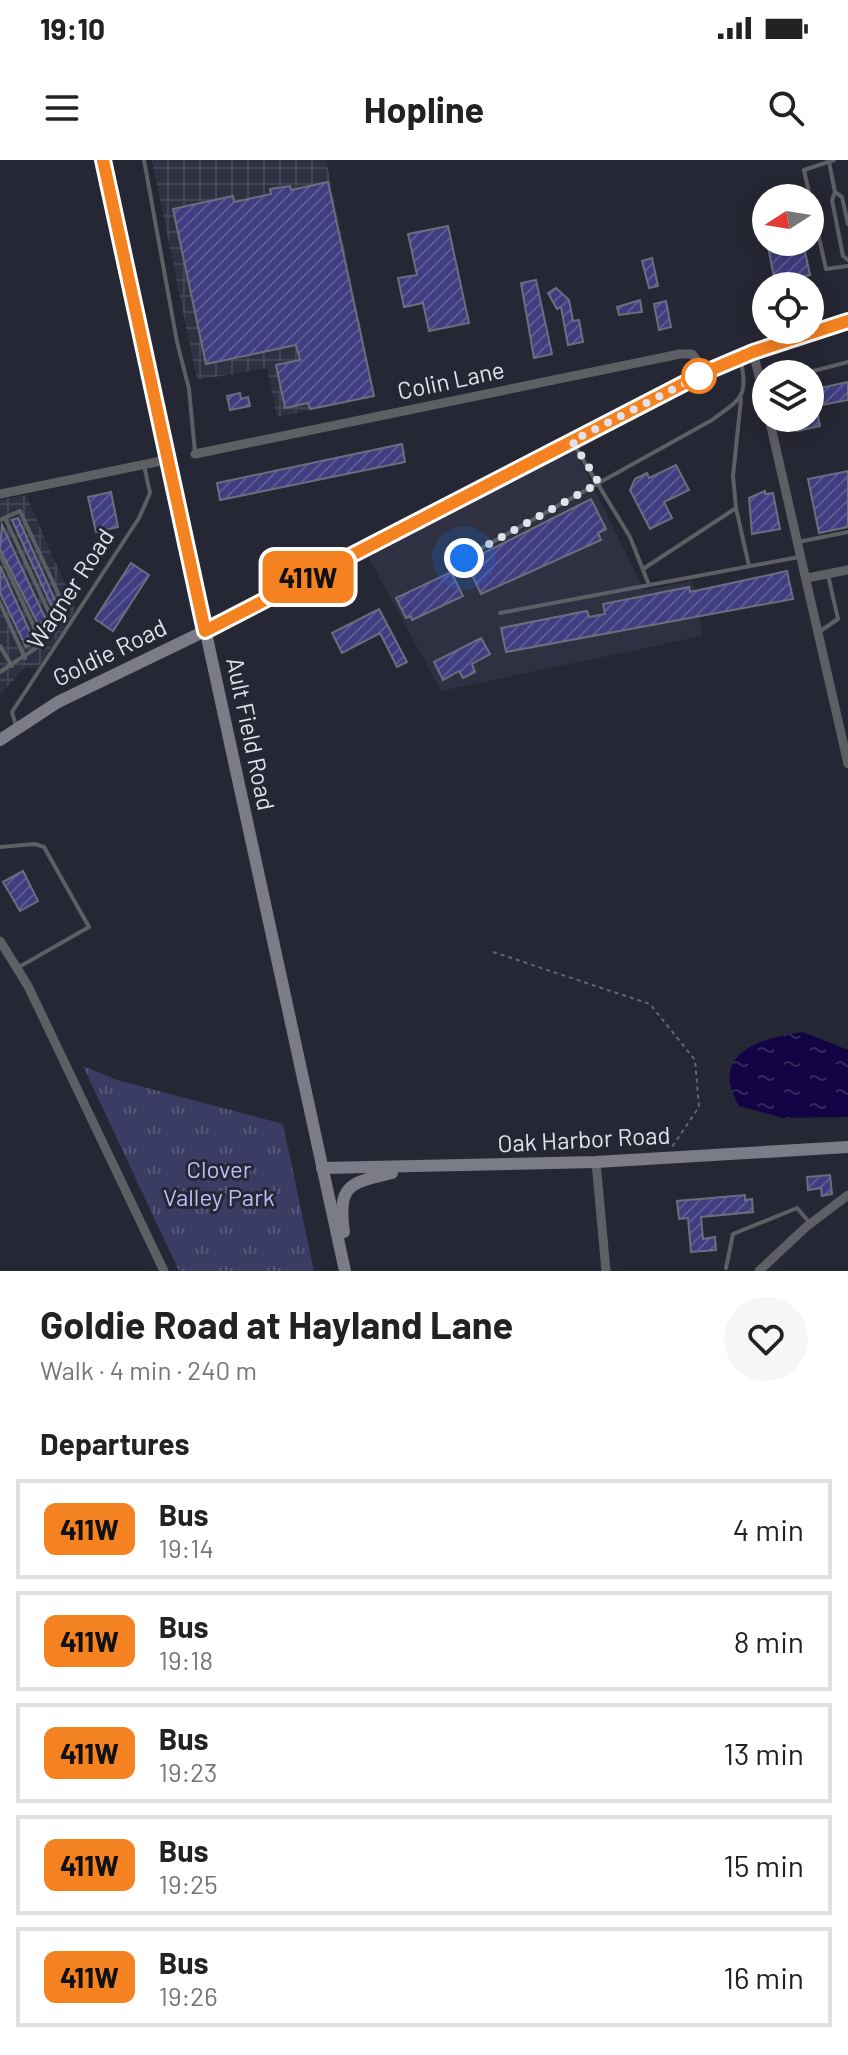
<!DOCTYPE html>
<html lang="en">
<head>
<meta charset="utf-8">
<style>
	:root { --surface:#fff; --page:#f6f6f6; --text:#222; --muted:#767676; --line:#e0e0e0 }
	body { margin:0; font-family:Barlow,sans-serif; background:var(--page); color:var(--text); height:100vh; display:flex; flex-direction:column; font-size:30px; white-space:nowrap }
	* { box-sizing:border-box; margin:0 }
	p { font-size:26px; color:var(--muted) }
	.icon { flex:none; width:44px; height:44px; fill:none; stroke:currentColor; stroke-width:2; stroke-linecap:round; stroke-linejoin:round }
	.map { position:relative; height:1111px; overflow:hidden }
	.side { display:flex; flex-direction:column; background:var(--surface); flex:1 }
	.side>* { flex:none }
	.badge { padding:0 16px; border-radius:12px; font-size:28px; line-height:52px }
	.needle { width:52px; rotate:258deg }
	.buttons { position:absolute; left:752px; top:24px; display:grid; gap:16px }
	.buttons a { display:grid; place-items:center; width:72px; height:72px; border-radius:50%; background:var(--surface); box-shadow:0 4px 20px #0003; font-size:40px }
	.you { position:absolute; width:40px; height:40px; margin:-20px; border:6px solid #fff; border-radius:50%; background:#1a73e8; box-shadow:0 0 0 12px #1a73e833 }
	.map>.badge { position:absolute; translate:-50% -50%; box-shadow:0 0 0 4px #fff }
	h2 { padding:0 40px; font-size:30px; line-height:72px }
	.round { display:grid; place-items:center; flex:none; width:84px; height:84px; border-radius:42px; background:var(--page) }
	.head { display:flex; align-items:center; justify-content:space-between; height:136px; padding:0 40px }
	h1 { font-size:38px; font-weight:700; line-height:60px }
	ul { padding:0; list-style:none }
	li { display:flex; align-items:center; gap:24px; height:100px; margin:0 16px 12px; padding:0 24px; border:4px solid var(--line); border-radius:0px }
	li div { flex:1 }
	li b { display:block; font-size:30px }
	li em { font-style:normal }
	li .badge { min-width:88px; font-weight:700; text-align:center }
	.status { display:flex; justify-content:space-between; align-items:center; height:56px; padding:0 40px; background:var(--surface); direction:ltr }
	.status svg { height:22px; fill:currentColor }
	header { display:flex; justify-content:space-between; align-items:center; height:104px; padding:0 40px; background:var(--surface); font-size:36px; font-weight:700 }
	.map>svg:first-child { display:block }
	.built { fill:#2f3042 }
	.industrial { fill:url(#industrial-grid) }
	.park { fill:url(#park-tufts) }
	.water { fill:url(#water-ripples) }
	.building { fill:url(#building-hatch); stroke:#6c6e7d; stroke-width:2 }
	.lines { fill:none; stroke-linecap:round; stroke-linejoin:round }
	.path { stroke:#656671; stroke-width:2; stroke-dasharray:4 4; stroke-linecap:butt }
	.lane { stroke:#5e5e65; stroke-width:4 }
	.street { stroke:#5e5e65; stroke-width:9 }
	.secondary { stroke:#7b7c87; stroke-width:12 }
	.line-casing { stroke:#fff; stroke-width:18 }
	.line { stroke:#f58220; stroke-width:12 }
	.walk { stroke:#e1e2eb; stroke-width:8; stroke-dasharray:0 14.4 }
	.stop-dot { fill:#fff; stroke:#f58220; stroke-width:4 }
	.labels { text-anchor:middle; stroke-width:6; stroke-linejoin:round; paint-order:stroke }
	.street-label { font-size:24px; fill:#e1e2eb; stroke:#262734 }
	.park-label { font-size:24px; fill:#babefa; stroke:#262734 }
</style>
</head>
<body>
<div class="status"><b>19:10</b><svg viewBox="0 0 49 12"><path d="M0 12V9h3v3zM5 12V6h3v6zM10 12V3h3v9zM15 12V0h3v12zM26 1h20v11H26zM47 4h2v5h-2z"/></svg></div>
<header><svg class="icon" aria-label="menu" viewBox="0 0 24 24"><path d="M4 6h16M4 12h16M4 18h16"/></svg>Hopline<svg class="icon" aria-label="search" viewBox="0 0 24 24"><circle cx="10" cy="10" r="6"/><path d="M15 15l6 6"/></svg></header>
<div class="map">
<svg width="848" height="1111" viewBox="0 0 848 1111">
	<defs>
		<pattern id="industrial-grid" width="8" height="8" patternUnits="userSpaceOnUse" patternTransform="scale(2)"><rect width="8" height="8" fill="#2f3042"/><path d="M0 4h8M4 0v8" fill="none" stroke="#434454"/></pattern>
		<pattern id="park-tufts" width="24" height="20" patternUnits="userSpaceOnUse" patternTransform="scale(2)"><rect width="24" height="20" fill="#3a3c63"/><path d="M3 7l-1-3M5 7V3M7 7l1-3M15 17l-1-3M17 17v-4M19 17l1-3" fill="none" stroke="#56587a"/></pattern>
		<pattern id="water-ripples" width="26" height="14" patternUnits="userSpaceOnUse" patternTransform="scale(2)"><rect width="26" height="14" fill="#120344"/><path d="M2 4q2-2 4 0t4 0M15 11q2-2 4 0t4 0" fill="none" stroke="#34275f"/></pattern>
		<pattern id="building-hatch" width="6" height="6" patternUnits="userSpaceOnUse" patternTransform="scale(2)"><rect width="6" height="6" fill="#3f3d80"/><path d="M-1 1l2-2M0 6l6-6M5 7l2-2" fill="none" stroke="#5a5992"/></pattern>
	</defs>
	<rect width="100%" height="100%" fill="#262734"/>
	<polygon class="built" points="574,288 644,430 693,421 702,476 441,531 367,395"/>
	<g class="industrial">
		<polygon points="152,0 326,0 375,237 277,257 267,208 197,220"/>
		<polygon points="26,335 76,449 37,509 25,507 0,535 0,340"/>
	</g>
	<polygon class="park" points="83,906 117,920 283,964 314,1111 179,1111"/>
	<path class="water" d="M803,872L848,890V957L783,958L739,946C708,893 760,878 803,872Z"/>
	<g class="building">
		<polygon points="328,22 374,236 310,249 308,243 285,248 276,205 300,200 296,185 206,204 173,49 233,36 234,42 271,34 270,29 290,26 291,30"/>
		<polygon points="448,66 469,163 429,171 423,143 404,147 398,118 417,115 408,74"/>
		<polygon points="767,82 803,82 810,115 775,122"/>
		<polygon points="652,98 658,126 649,128 642,101"/>
		<polygon points="536,120 552,194 534,198 521,123"/>
		<polygon points="556,128 569,140 573,161 579,160 583,182 568,185 561,147 557,149 548,133"/>
		<polygon points="640,140 642,152 619,155 617,147"/>
		<polygon points="666,141 671,167 659,170 654,144"/>
		<polygon points="848,222 848,240 816,246 820,266 797,271 794,258 810,258 810,230"/>
		<polygon points="240,233 241,239 248,237 250,246 230,250 227,236"/>
		<polygon points="402,284 405,302 220,340 217,323"/>
		<polygon points="676,305 689,330 664,342 672,358 650,369 630,330 635,319 647,313 649,318"/>
		<polygon points="848,311 848,367 819,373 808,319"/>
		<polygon points="765,331 765,334 773,333 780,369 752,374 749,338"/>
		<polygon points="111,332 118,367 96,372 88,337"/>
		<polygon points="591,339 606,369 598,373 601,380 481,434 466,402"/>
		<polygon points="18,358 56,442 51,445 12,360"/>
		<polygon points="2,365 46,460 38,464 0,389"/>
		<polygon points="131,403 149,415 113,471 95,459"/>
		<polygon points="0,406 35,483 26,487 0,433"/>
		<polygon points="787,411 793,439 506,492 501,468 587,451 589,457 605,454 603,444 689,427 690,432"/>
		<polygon points="451,412 463,436 412,460 411,456 406,458 396,438"/>
		<polygon points="379,449 407,502 397,507 380,473 342,493 332,473"/>
		<polygon points="481,478 490,494 472,504 475,512 463,518 459,511 443,520 434,502"/>
		<polygon points="23,711 38,741 20,751 3,722"/>
		<polygon points="830,1015 832,1034 822,1036 821,1028 808,1030 807,1017"/>
		<polygon points="745,1035 745,1040 752,1039 753,1052 701,1057 703,1079 715,1077 716,1090 691,1092 688,1058 679,1059 677,1041"/>
	</g>
	<g class="lines">
		<polyline class="path" points="493,792 650,844 695,900 699,947 672,987"/>
		<g class="lane">
			<polyline points="144,0 177,182 189,229 195,292"/>
			<polyline points="834,0 804,10 826,109 848,106"/>
			<polyline points="829,2 835,32"/>
			<polyline points="848,64 842,37 835,32 832,40 843,96 848,100"/>
			<polyline points="802,214 848,202"/>
			<polyline points="741,239 733,316 736,348 749,406"/>
			<polyline points="573,283 630,377 649,425"/>
			<polyline points="5,358 53,461"/>
			<polyline points="0,360 20,351 62,442 42,484 0,512"/>
			<polyline points="798,382 848,372"/>
			<polyline points="0,394 42,484"/>
			<path d="M464,398L712,260C739,240 749,238 741,202"/>
			<polyline points="643,409 736,348"/>
			<polyline points="0,443 25,498"/>
			<polyline points="500,453 799,397"/>
			<polyline points="819,472 838,459 828,415"/>
			<polyline points="0,486 12,506"/>
			<polyline points="16,566 12,552 139,358 150,333 144,305"/>
			<polyline points="0,687 35,684 44,687 89,767 19,807"/>
			<polyline points="726,1108 733,1074 797,1048 809,1062"/>
		</g>
		<g class="street">
			<polyline points="753,192 766,245"/>
			<polyline points="769,258 848,604"/>
			<polyline points="195,294 680,194 692,194 706,212"/>
			<polyline points="0,334 166,300"/>
			<polyline points="807,418 848,410"/>
			<polyline points="0,781 28,826 164,1111"/>
			<polyline points="596,1002 606,1111"/>
			<polyline points="759,1111 806,1067 848,1035"/>
		</g>
		<g class="secondary">
			<polyline points="103,0 345,1111"/>
			<polyline points="0,580 58,542 205,471 706,212 753,192 848,161"/>
			<polyline points="322,1008 596,1002 848,987"/>
			<path d="M344,1072C337,1024 350,1023 392,1013"/>
		</g>
	</g>
	<g class="lines">
		<g class="line-casing">
			<polyline id="line" points="103,0 205,471 706,212 753,192 848,161"/>
		</g>
		<use href="#line" class="line"/>
		<polyline class="walk" points="464,398 599,323 572,281 699,216"/>
	</g>
	<circle class="stop-dot" cx="699" cy="216" r="16"/>
	<g class="labels">
		<g class="street-label">
			<text transform="translate(451 221) rotate(-12)" y="8">Colin Lane</text>
			<text transform="translate(71 429) rotate(-57)" y="8">Wagner Road</text>
			<text transform="translate(110 493) rotate(-26)" y="8">Goldie Road</text>
			<text transform="translate(250 574) rotate(78)" y="8">Ault Field Road</text>
			<text transform="translate(584 980) rotate(-3)" y="8">Oak Harbor Road</text>
		</g>
		<g class="park-label">
			<text x="219" y="1018">Clover<tspan x="219" dy="28">Valley Park</tspan></text>
		</g>
	</g>
</svg>
<div class="buttons">
<a><svg class="needle" viewBox="-14 -14 28 28"><path d="M0-13l5 13h-10z" fill="#e53935"/><path d="M0 13l5-13h-10z" fill="#767676"/></svg></a>
<a><svg class="icon" aria-label="locate" viewBox="0 0 24 24"><circle cx="12" cy="12" r="6"/><path d="M12 2v4M12 18v4M2 12h4M18 12h4"/></svg></a>
<a><svg class="icon" aria-label="layers" viewBox="0 0 24 24"><path d="M12 4l9 5-9 5-9-5zM3 14l9 5 9-5"/></svg></a>
</div>
<div class="you" style="left:464px;top:398px"></div>
<b class="badge" style="left:308px;top:417px;background:#f58220;color:#111">411W</b>
</div>
<section class="side">
<div class="head"><div><h1>Goldie Road at Hayland Lane</h1><p>Walk · 4 min · 240 m</p></div><a class="round"><svg class="icon" aria-label="heart" viewBox="0 0 24 24"><path d="M12 20l-8-8c-3-5 5-10 8-4 3-6 11-1 8 4z"/></svg></a></div>
<h2>Departures</h2>
<ul>
<li><span class="badge" style="background:#f58220;color:#111">411W</span><div><b>Bus</b><p>19:14</p></div><em>4 min</em></li>
<li><span class="badge" style="background:#f58220;color:#111">411W</span><div><b>Bus</b><p>19:18</p></div><em>8 min</em></li>
<li><span class="badge" style="background:#f58220;color:#111">411W</span><div><b>Bus</b><p>19:23</p></div><em>13 min</em></li>
<li><span class="badge" style="background:#f58220;color:#111">411W</span><div><b>Bus</b><p>19:25</p></div><em>15 min</em></li>
<li><span class="badge" style="background:#f58220;color:#111">411W</span><div><b>Bus</b><p>19:26</p></div><em>16 min</em></li>
</ul>
</section>
</body>
</html>
